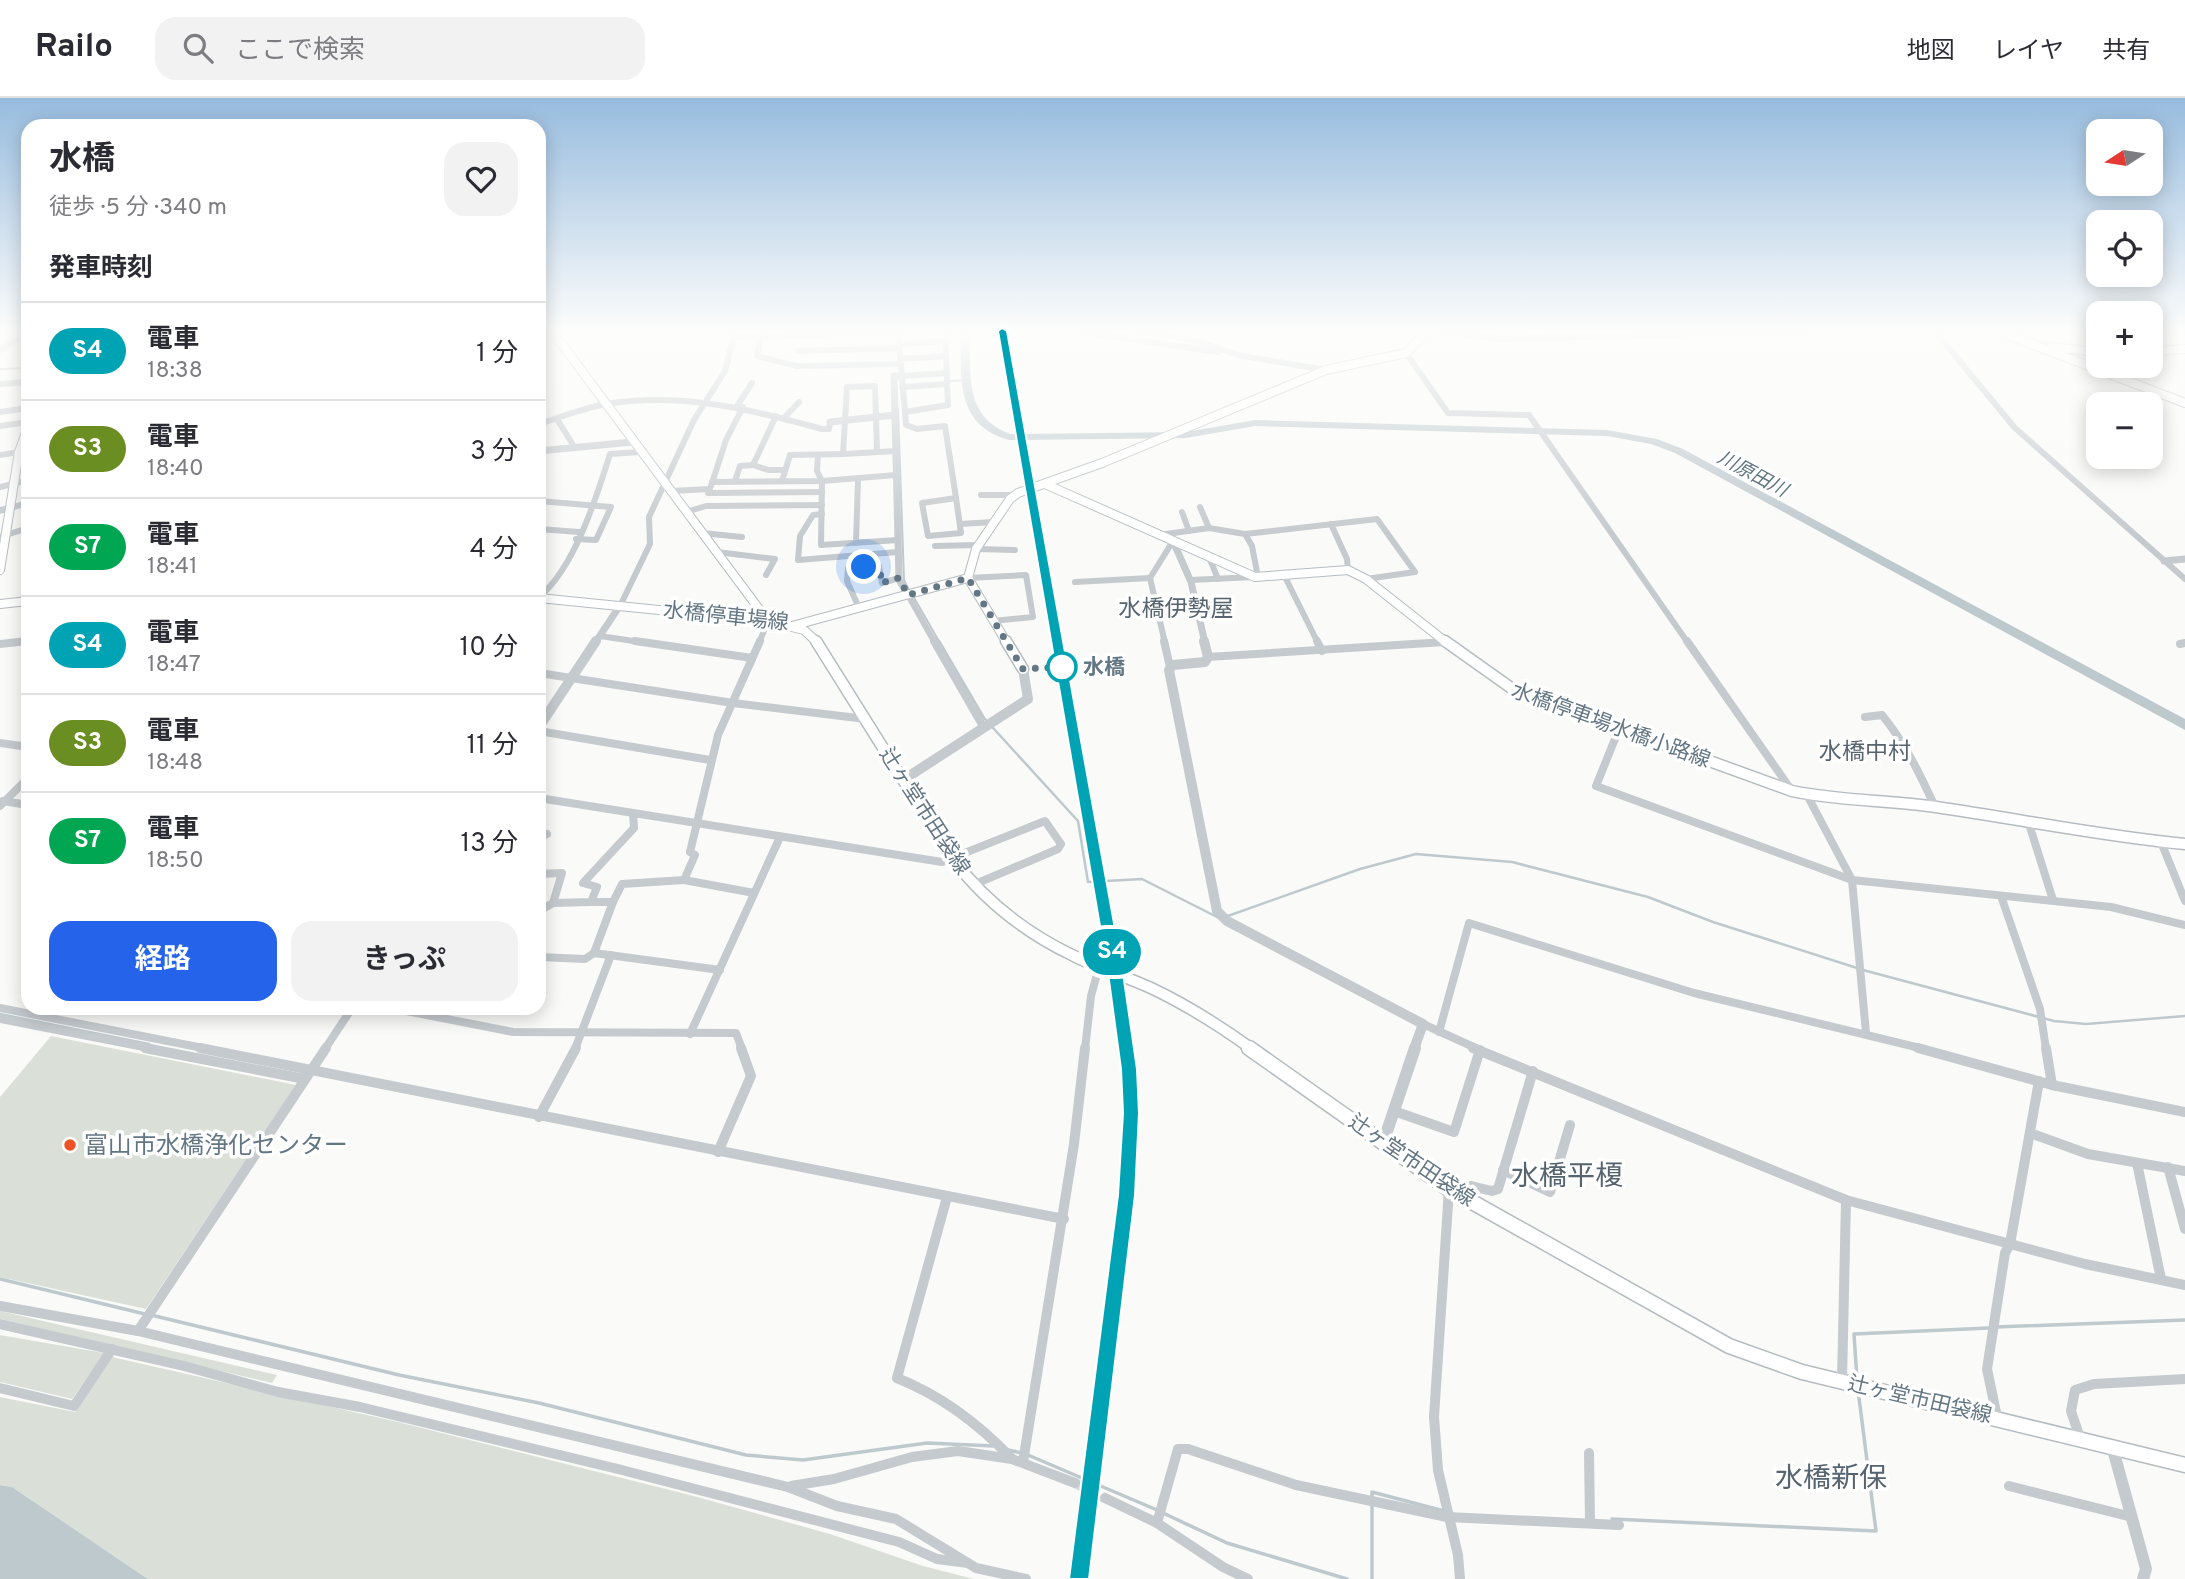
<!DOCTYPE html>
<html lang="ja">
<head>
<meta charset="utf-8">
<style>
	:root { --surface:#fff; --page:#f2f2f3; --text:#2b2b33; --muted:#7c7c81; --line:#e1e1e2; --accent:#2563eb }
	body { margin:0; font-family:Overpass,"Noto Sans JP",sans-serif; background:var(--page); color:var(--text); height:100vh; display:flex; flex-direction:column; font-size:26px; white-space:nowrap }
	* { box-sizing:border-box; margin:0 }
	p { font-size:23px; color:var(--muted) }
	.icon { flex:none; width:38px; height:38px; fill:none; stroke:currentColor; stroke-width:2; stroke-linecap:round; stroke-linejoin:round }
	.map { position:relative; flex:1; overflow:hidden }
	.side { position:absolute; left:21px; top:21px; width:525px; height:896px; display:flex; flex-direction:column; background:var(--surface); border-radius:21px; box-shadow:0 4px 18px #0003 }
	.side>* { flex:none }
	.badge { padding:0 14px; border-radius:23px; font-size:24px; line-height:46px }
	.needle { width:46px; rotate:258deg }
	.tools { position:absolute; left:2086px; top:21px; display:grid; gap:14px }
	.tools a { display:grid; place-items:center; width:77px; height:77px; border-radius:14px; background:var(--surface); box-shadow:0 4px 18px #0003; font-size:35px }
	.you { position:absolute; width:35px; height:35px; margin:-18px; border:5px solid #fff; border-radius:50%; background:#1a73e8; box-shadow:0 0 0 10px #1a73e833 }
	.map>.badge { position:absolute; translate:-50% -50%; box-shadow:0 0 0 4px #fff }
	h2 { padding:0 28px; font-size:26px; line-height:63px }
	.round { display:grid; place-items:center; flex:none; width:74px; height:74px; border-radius:21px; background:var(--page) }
	.headline { display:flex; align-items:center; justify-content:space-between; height:119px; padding:0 28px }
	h1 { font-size:33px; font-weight:700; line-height:52px }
	.primary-button { display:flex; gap:14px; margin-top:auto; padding:14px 28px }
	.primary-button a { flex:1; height:80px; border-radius:21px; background:var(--accent); color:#fff; font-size:28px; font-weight:700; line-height:80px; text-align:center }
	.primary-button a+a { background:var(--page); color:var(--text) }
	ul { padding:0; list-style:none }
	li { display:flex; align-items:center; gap:21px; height:98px; padding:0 28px; border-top:2px solid var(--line) }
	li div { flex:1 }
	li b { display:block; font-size:26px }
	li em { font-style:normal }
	li .badge { min-width:77px; font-weight:700; text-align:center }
	header { display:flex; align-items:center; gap:42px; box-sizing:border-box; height:98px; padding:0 35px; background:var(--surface); border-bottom:2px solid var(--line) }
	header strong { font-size:33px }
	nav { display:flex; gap:38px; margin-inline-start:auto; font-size:24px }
	.search { width:490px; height:63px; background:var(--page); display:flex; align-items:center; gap:18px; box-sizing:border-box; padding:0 24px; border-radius:21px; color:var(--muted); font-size:26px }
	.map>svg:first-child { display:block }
	.green { fill:#dae0d7 }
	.water { fill:#bec9ce }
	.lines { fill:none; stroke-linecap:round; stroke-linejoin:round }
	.stream-far2 { stroke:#bec9ce; stroke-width:2 }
	.stream-far1 { stroke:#bec9ce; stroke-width:2.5 }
	.stream { stroke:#bec9ce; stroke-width:3.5 }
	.river { fill:#bec9ce; fill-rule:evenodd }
	.minor-tunnel { stroke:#d4d9db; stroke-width:10; stroke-dasharray:10 5; stroke-linecap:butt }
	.secondary-far2-casing { stroke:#b5bcc1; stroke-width:10 }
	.secondary-far1-casing { stroke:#b5bcc1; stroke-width:13 }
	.secondary-casing { stroke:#b5bcc1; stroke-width:17 }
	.minor-far2 { stroke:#c5cace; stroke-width:6 }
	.minor-far1 { stroke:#c5cace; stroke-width:8 }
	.minor { stroke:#c5cace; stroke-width:10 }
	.tertiary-far2 { stroke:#c5cace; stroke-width:7 }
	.tertiary-far1 { stroke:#c5cace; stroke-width:10 }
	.tertiary { stroke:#c5cace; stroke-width:12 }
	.secondary-far2 { stroke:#fff; stroke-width:8 }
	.secondary-far1 { stroke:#fff; stroke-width:10 }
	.secondary { stroke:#fff; stroke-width:14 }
	.rail-far2 { stroke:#a4acb2; stroke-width:2; stroke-dasharray:8 4.5; stroke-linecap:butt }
	.rail-far1 { stroke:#a4acb2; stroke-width:2.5; stroke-dasharray:10 5; stroke-linecap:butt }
	.rail { stroke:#a4acb2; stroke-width:3.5; stroke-dasharray:14 7; stroke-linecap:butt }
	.line { fill:#00a3b4; stroke:#fff; stroke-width:2 }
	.walk { stroke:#637684; stroke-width:7; stroke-dasharray:0 12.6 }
	.stop-dot { fill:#fff; stroke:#00a3b4; stroke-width:3.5 }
	.poi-dot { fill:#ed5325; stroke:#fff; stroke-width:2.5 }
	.labels { text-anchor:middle; stroke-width:7; stroke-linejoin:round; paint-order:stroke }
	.far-water-label { font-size:19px; font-style:italic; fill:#5e767e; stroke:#fff }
	.street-label { font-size:21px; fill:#637684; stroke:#fff }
	.stop-label { font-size:21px; font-weight:bold; fill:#637684; stroke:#fff; text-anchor:start }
	.neighbourhood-label { font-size:23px; fill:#56646f; stroke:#fff }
	.near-poi-label { font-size:24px; fill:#637684; stroke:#fff; text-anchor:start }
	.near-neighbourhood-label { font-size:28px; fill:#56646f; stroke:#fff }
</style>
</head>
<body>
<header>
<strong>Railo</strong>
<div class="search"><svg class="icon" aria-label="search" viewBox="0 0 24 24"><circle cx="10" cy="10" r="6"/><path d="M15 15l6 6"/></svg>ここで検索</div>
<nav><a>地図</a><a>レイヤ</a><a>共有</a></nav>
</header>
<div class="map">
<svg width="2185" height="1481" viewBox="0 0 2185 1481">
	<rect width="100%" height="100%" fill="#fafaf8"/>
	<g class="green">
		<polygon points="51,938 296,987 146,1211 0,1179 0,999"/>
		<polygon points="0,1213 277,1277 272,1285 0,1221"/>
		<polygon points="0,1237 104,1255 72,1301 0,1284"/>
		<polygon points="112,1259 398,1324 690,1397 830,1436 923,1468 974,1481 148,1481 12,1389 0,1387 0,1299 75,1314"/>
	</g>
	<polygon class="water" points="0,1387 12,1389 148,1481 0,1481"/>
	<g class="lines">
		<g class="stream-far2">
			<polyline points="2009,233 2053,247"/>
			<polyline points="0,271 28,270"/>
			<polyline points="949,283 968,282"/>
			<polyline points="898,311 904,482 909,492"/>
			<polyline points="913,498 940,545"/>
		</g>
		<g class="stream-far1">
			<polyline points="939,543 984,620 1078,723 1088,784 1142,781 1219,820"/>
			<polyline points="1225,819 1360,771 1416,756 1512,764 1648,799 1713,824 1857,870"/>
			<polyline points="1863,872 2054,923 2086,926 2185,918"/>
			<polyline points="0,916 149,946"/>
		</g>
		<g class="stream">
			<polyline points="0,1181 145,1216"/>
			<polyline points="151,1217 399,1277 539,1305 746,1357 803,1362 927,1345 994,1348"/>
			<polyline points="1996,1229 2185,1222"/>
			<polyline points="1857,1282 1854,1236 1989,1230"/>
			<polyline points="1008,1352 1022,1355"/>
			<polyline points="1028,1357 1157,1412"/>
			<polyline points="1372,1401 1372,1394 1444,1413"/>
			<polyline points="1372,1407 1372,1481"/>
			<polyline points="1163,1415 1227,1445 1347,1481"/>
			<polyline points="1612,1421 1876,1433 1858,1292"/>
		</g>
		<g class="river">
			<path d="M960,233H970C971,275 963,319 1010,336L1186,334L1255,322L1607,332L1657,341L1683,351L2185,621V632L1675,355L1651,346L1607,338L1255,328L1186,340L1009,342C954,326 962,280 960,233Z"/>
			<polygon points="28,402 28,408 0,416 0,409"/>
		</g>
		<polyline class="minor-tunnel" points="1075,1385 1105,1400"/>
		<g class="secondary-far2-casing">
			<g id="secondary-far2">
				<polyline points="552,233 768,523"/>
				<polyline points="1998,233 2185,305"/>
				<polyline points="2052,249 2098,254"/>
				<polyline points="2151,254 2185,251"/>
				<polyline points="1045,386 1255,479 1348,472 1366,481 1447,545"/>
				<polyline points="0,472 19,354 28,329"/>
				<polyline points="968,480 976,451 1010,401 1018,395 1102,365 1326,272 1406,255 1428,233"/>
				<polyline points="968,480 1007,545"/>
				<polyline points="539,500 768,523 804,532 818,545"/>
				<polyline points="0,506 28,503"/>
				<polyline points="792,528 968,480"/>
			</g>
		</g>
		<g class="secondary-far1-casing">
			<g id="secondary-far1">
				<path d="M816,543L952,760C984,802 1024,834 1072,857C1097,870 1125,878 1151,890C1187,907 1220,928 1252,951"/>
				<polyline points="1006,543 1023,571"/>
				<path d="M1445,543L1514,592L1792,693C1839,703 1888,702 1936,709C2019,721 2101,738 2185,746"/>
			</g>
		</g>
		<g class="secondary-casing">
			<polyline id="secondary" points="1249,950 1449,1091 1729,1248 1802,1274 2185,1367"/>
		</g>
		<g class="minor-far2">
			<polyline points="762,233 757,258 797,268 900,266"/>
			<polyline points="898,233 905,314 948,307 945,233"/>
			<polyline points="1077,233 1218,254"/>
			<polyline points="1138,233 1197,243 1238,257 1326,272"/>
			<polyline points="1441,233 1500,241 1812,233"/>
			<polyline points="1935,233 2014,329 2185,481"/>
			<polyline points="734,239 898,234"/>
			<polyline points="899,246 945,243"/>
			<polyline points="0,252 28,234"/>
			<polyline points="799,253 899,250"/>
			<polyline points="1406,255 1448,315 1529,317 1688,545"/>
			<polyline points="900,261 946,258"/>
			<polyline points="901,278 947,275"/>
			<polyline points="0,286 28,284"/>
			<polyline points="902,289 947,286"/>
			<polyline points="737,308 752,285"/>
			<polyline points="0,314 28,310"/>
			<polyline points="905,314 906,327 917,331 945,328 956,400"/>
			<polyline points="784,320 799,304"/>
			<polyline points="557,321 575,350"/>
			<path d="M539,326C561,319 583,310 606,306C681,294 750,311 822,331H829L830,324"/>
			<polyline points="0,328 28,324"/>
			<polyline points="877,354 875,288 847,289 843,356 896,353"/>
			<polyline points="0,357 19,354"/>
			<polyline points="818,357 817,373 822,383 821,447 898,442"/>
			<polyline points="753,367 768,372 785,372"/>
			<polyline points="735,383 740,368 753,367 776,318"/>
			<polyline points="782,383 790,357 843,356"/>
			<polyline points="712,384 822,383 896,377"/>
			<polyline points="711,388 726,342 743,309"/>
			<polyline points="0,389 28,382"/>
			<polyline points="670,393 710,391"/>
			<polyline points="708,395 822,394"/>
			<polyline points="981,397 1014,397"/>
			<polygon points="956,400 961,435 928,438 922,405"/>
			<polyline points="539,403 611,409 596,442 576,441"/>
			<polyline points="1200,409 1209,430"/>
			<polyline points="686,414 706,408 822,407"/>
			<polyline points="1182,414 1189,433"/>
			<polyline points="822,416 813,417 800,438 798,462 898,454"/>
			<polyline points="960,426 993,424"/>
			<polyline points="1331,426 1347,461 1348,472"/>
			<polyline points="539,431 579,434"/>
			<polyline points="702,435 742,439"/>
			<polyline points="1245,436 1252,448 1258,479"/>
			<polyline points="1159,437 1209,430 1245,436 1377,421 1415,474 1366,481"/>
			<polyline points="0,439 28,430"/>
			<polyline points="856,445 858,381"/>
			<polyline points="935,448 978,447"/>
			<polyline points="976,451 1015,452"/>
			<polyline points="717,454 775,461 766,477"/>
			<polyline points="1209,459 1218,481"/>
			<polyline points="1284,477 1318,545"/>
			<polyline points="968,480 1026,477 1033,519 992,523"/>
			<polyline points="1150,480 1173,443"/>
			<polyline points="1190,482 1255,479"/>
			<polyline points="1075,484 1150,480 1165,545"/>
			<polyline points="908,497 935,545"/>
			<path d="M539,499C574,471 597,398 610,356L640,354"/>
			<polyline points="621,506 650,446 649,419 694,322 725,273 735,233"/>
			<polyline points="859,510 847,483 848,470 879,468 882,485 899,480"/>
			<polyline points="600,538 647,545"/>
			<polyline points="11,545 28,543"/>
			<polyline points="759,545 768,523"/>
			<polyline points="1432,545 1445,544"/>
		</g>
		<g class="minor-far1">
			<polyline points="635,543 752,560"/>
			<polyline points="934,543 984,630"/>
			<polyline points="1164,543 1170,569"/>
			<polyline points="1317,543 1322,553"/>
			<polyline points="1687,543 1792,693"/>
			<polyline points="0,546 27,543"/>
			<polyline points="2180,546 2185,545"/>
			<polyline points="1208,559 1445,544"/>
			<polyline points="539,575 733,605 866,621"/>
			<path d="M1865,619L1882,617C1905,645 1920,676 1935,709"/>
			<polyline points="1619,631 1596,688 1852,782 2111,809 2185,827"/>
			<polyline points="539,633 710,662"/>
			<polyline points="0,645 28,649"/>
			<polyline points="1807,697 1852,782 1866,935"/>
			<polyline points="539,700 942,764 1045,723 1061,746 1058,751 973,787"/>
			<polyline points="3,703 28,707"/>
			<polyline points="0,708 28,680"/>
			<polyline points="2029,726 2053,802"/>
			<polyline points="539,739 547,736"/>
			<polyline points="2161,744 2185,803"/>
			<polyline points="539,776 562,775 553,805"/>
			<polyline points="684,782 754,795"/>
			<polyline points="2001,798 2040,911 2046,951"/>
			<polyline points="591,804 613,804 594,855"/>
			<polyline points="613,804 622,786 684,782 695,757 690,754 718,637 760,543"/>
			<polyline points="539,813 553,805 591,804 597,789 583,785 634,730 633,715"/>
			<polyline points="539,859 585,861 594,855 720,872"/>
			<polyline points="0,910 208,951"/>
			<polyline points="391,910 513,934 736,935 742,951"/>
			<polyline points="0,921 154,951"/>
			<polyline points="1423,926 1478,951"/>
			<polyline points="1439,934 1469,825 1694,895 1924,951"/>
			<polyline points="690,936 780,739"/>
			<polyline points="325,951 352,910"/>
			<polyline points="575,951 611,857"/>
			<polyline points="1085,951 1091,898 1099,869"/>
		</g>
		<g class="minor">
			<polyline points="145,950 305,981"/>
			<polyline points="200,950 1064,1121"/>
			<polyline points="1473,950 1846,1102 2085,1166 2185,1187"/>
			<polyline points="1918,950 2052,987 2185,1014"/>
			<polyline points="2046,950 2052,987"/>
			<polyline points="1394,1013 1454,1034 1480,952"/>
			<polyline points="539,1019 576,950"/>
			<polyline points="2030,1035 2088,1056 2185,1073"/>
			<polyline points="718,1054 751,978 741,950"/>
			<polyline points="2137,1065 2161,1181"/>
			<polyline points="2168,1069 2185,1131"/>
			<polyline points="1503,1072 1550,1094 1570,1027"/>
			<polyline points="1449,1091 1434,1319 1438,1372 1458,1457 1460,1481"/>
			<path d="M947,1099L897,1280C942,1298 979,1326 1012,1361"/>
			<polyline points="1464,1100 1471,1088 1492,1093 1498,1091 1533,973"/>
			<polyline points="0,1208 138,1233 788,1389 837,1408 896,1421 976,1470 1026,1481"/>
			<polyline points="0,1226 184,1268 278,1294 360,1309 618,1371 899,1444 937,1461 968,1465"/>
			<polyline points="138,1233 326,950"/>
			<polyline points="1842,1283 1846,1102"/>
			<polyline points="0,1290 74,1308 112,1251"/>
			<polyline points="1997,1319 1987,1271 2005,1155 2010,1146 2039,983"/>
			<polyline points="2080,1340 2071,1313 2075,1292 2094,1286 2185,1281"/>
			<polyline points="1589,1355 1590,1425"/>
			<polyline points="1023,1364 1074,1046 1085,950"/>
			<polyline points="791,1388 834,1381 912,1359 958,1353 1012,1361 1075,1385"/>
			<polyline points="2009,1388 2132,1419"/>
			<polyline points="1105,1400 1157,1425 1223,1469 1248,1481"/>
			<polyline points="1157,1425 1178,1351 1188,1351 1296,1387 1447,1419 1619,1427"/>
		</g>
		<g class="tertiary-far2">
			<polyline points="901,278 894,278 899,482 908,497"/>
			<polyline points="830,324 895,317"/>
			<polyline points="539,353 632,344"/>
			<polyline points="1173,443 1191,484 1205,545"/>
			<polyline points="2164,463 2185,461"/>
			<polyline points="595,545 621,506"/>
		</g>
		<g class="tertiary-far1">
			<polyline points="1204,543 1208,559 1205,564 1173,567 1169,572 1217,813 1227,823 1423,926 1414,951"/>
			<polyline points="539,629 596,543"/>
			<polyline points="903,682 1028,601 1023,571"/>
		</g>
		<g class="tertiary">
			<polyline points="1383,1045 1415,950"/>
			<polyline points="2112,1348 2146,1471 2143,1481"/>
		</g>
		<use href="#secondary-far2" class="secondary-far2"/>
		<use href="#secondary-far1" class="secondary-far1"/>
		<use href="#secondary" class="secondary"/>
		<polyline class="rail-far2" points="1002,233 1057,545"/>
		<polyline class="rail-far1" points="1057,543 1116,875 1126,951"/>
		<polyline class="rail" points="1079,1481 1127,1097 1129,971 1126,950"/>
	</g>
	<linearGradient id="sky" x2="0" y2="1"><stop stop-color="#97bcde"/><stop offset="0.53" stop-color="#fdfdfc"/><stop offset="1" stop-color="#fdfdfc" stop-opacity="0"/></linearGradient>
	<rect width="2185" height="440" fill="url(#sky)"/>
	<polygon class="line" points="1002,230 1007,233 1123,875 1137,971 1139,1015 1135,1097 1089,1481 1069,1481 1118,1097 1123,1015 1121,971 1108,875 998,233"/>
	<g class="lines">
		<polyline class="walk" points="864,469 880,468 881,485 899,480 908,497 968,480 1023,571 1062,569"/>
	</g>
	<circle class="stop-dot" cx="1062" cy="569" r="14"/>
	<circle class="poi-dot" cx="70" cy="1047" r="7"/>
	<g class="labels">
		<g class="far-water-label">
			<text transform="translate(1753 375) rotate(28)" y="7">川原田川</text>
		</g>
		<g class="street-label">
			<text transform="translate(726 518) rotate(6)" y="7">水橋停車場線</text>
			<text transform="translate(1611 627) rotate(20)" y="7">水橋停車場水橋小路線</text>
			<text transform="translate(925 713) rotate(57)" y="7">辻ヶ堂市田袋線</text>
			<text transform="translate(1412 1062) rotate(34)" y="7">辻ヶ堂市田袋線</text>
			<text transform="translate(1920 1301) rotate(13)" y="7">辻ヶ堂市田袋線</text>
		</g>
		<g class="stop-label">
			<text x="1083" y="576">水橋</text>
		</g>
		<g class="neighbourhood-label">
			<text x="1176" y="518">水橋伊勢屋</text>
			<text x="1865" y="661">水橋中村</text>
		</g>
		<g class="near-poi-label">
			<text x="84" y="1055">富山市水橋浄化センター</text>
		</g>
		<g class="near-neighbourhood-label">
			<text x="1567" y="1087">水橋平榎</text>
			<text x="1831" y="1389">水橋新保</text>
		</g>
	</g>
</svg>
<div class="tools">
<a><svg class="needle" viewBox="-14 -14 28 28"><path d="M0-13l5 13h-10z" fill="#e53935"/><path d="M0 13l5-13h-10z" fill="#7c7c81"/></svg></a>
<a><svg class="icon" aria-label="locate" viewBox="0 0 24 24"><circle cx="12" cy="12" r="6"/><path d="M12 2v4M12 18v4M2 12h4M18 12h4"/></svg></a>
<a>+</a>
<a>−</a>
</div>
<div class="you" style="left:864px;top:469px"></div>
<b class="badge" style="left:1112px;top:854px;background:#00a3b4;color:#fff">S4</b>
<section class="side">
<div class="headline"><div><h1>水橋</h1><p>徒歩 · 5 分 · 340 m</p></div><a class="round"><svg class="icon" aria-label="heart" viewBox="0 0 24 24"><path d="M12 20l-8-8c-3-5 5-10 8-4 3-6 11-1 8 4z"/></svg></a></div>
<h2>発車時刻</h2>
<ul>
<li><span class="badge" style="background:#00a3b4;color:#fff">S4</span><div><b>電車</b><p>18:38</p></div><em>1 分</em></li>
<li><span class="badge" style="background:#6b8e23;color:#fff">S3</span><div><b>電車</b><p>18:40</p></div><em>3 分</em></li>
<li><span class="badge" style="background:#00a651;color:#fff">S7</span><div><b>電車</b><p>18:41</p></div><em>4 分</em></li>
<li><span class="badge" style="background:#00a3b4;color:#fff">S4</span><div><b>電車</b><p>18:47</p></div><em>10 分</em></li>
<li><span class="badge" style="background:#6b8e23;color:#fff">S3</span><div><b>電車</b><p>18:48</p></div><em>11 分</em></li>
<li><span class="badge" style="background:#00a651;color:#fff">S7</span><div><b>電車</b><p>18:50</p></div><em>13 分</em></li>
</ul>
<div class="primary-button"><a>経路</a><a>きっぷ</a></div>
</section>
</div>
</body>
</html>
